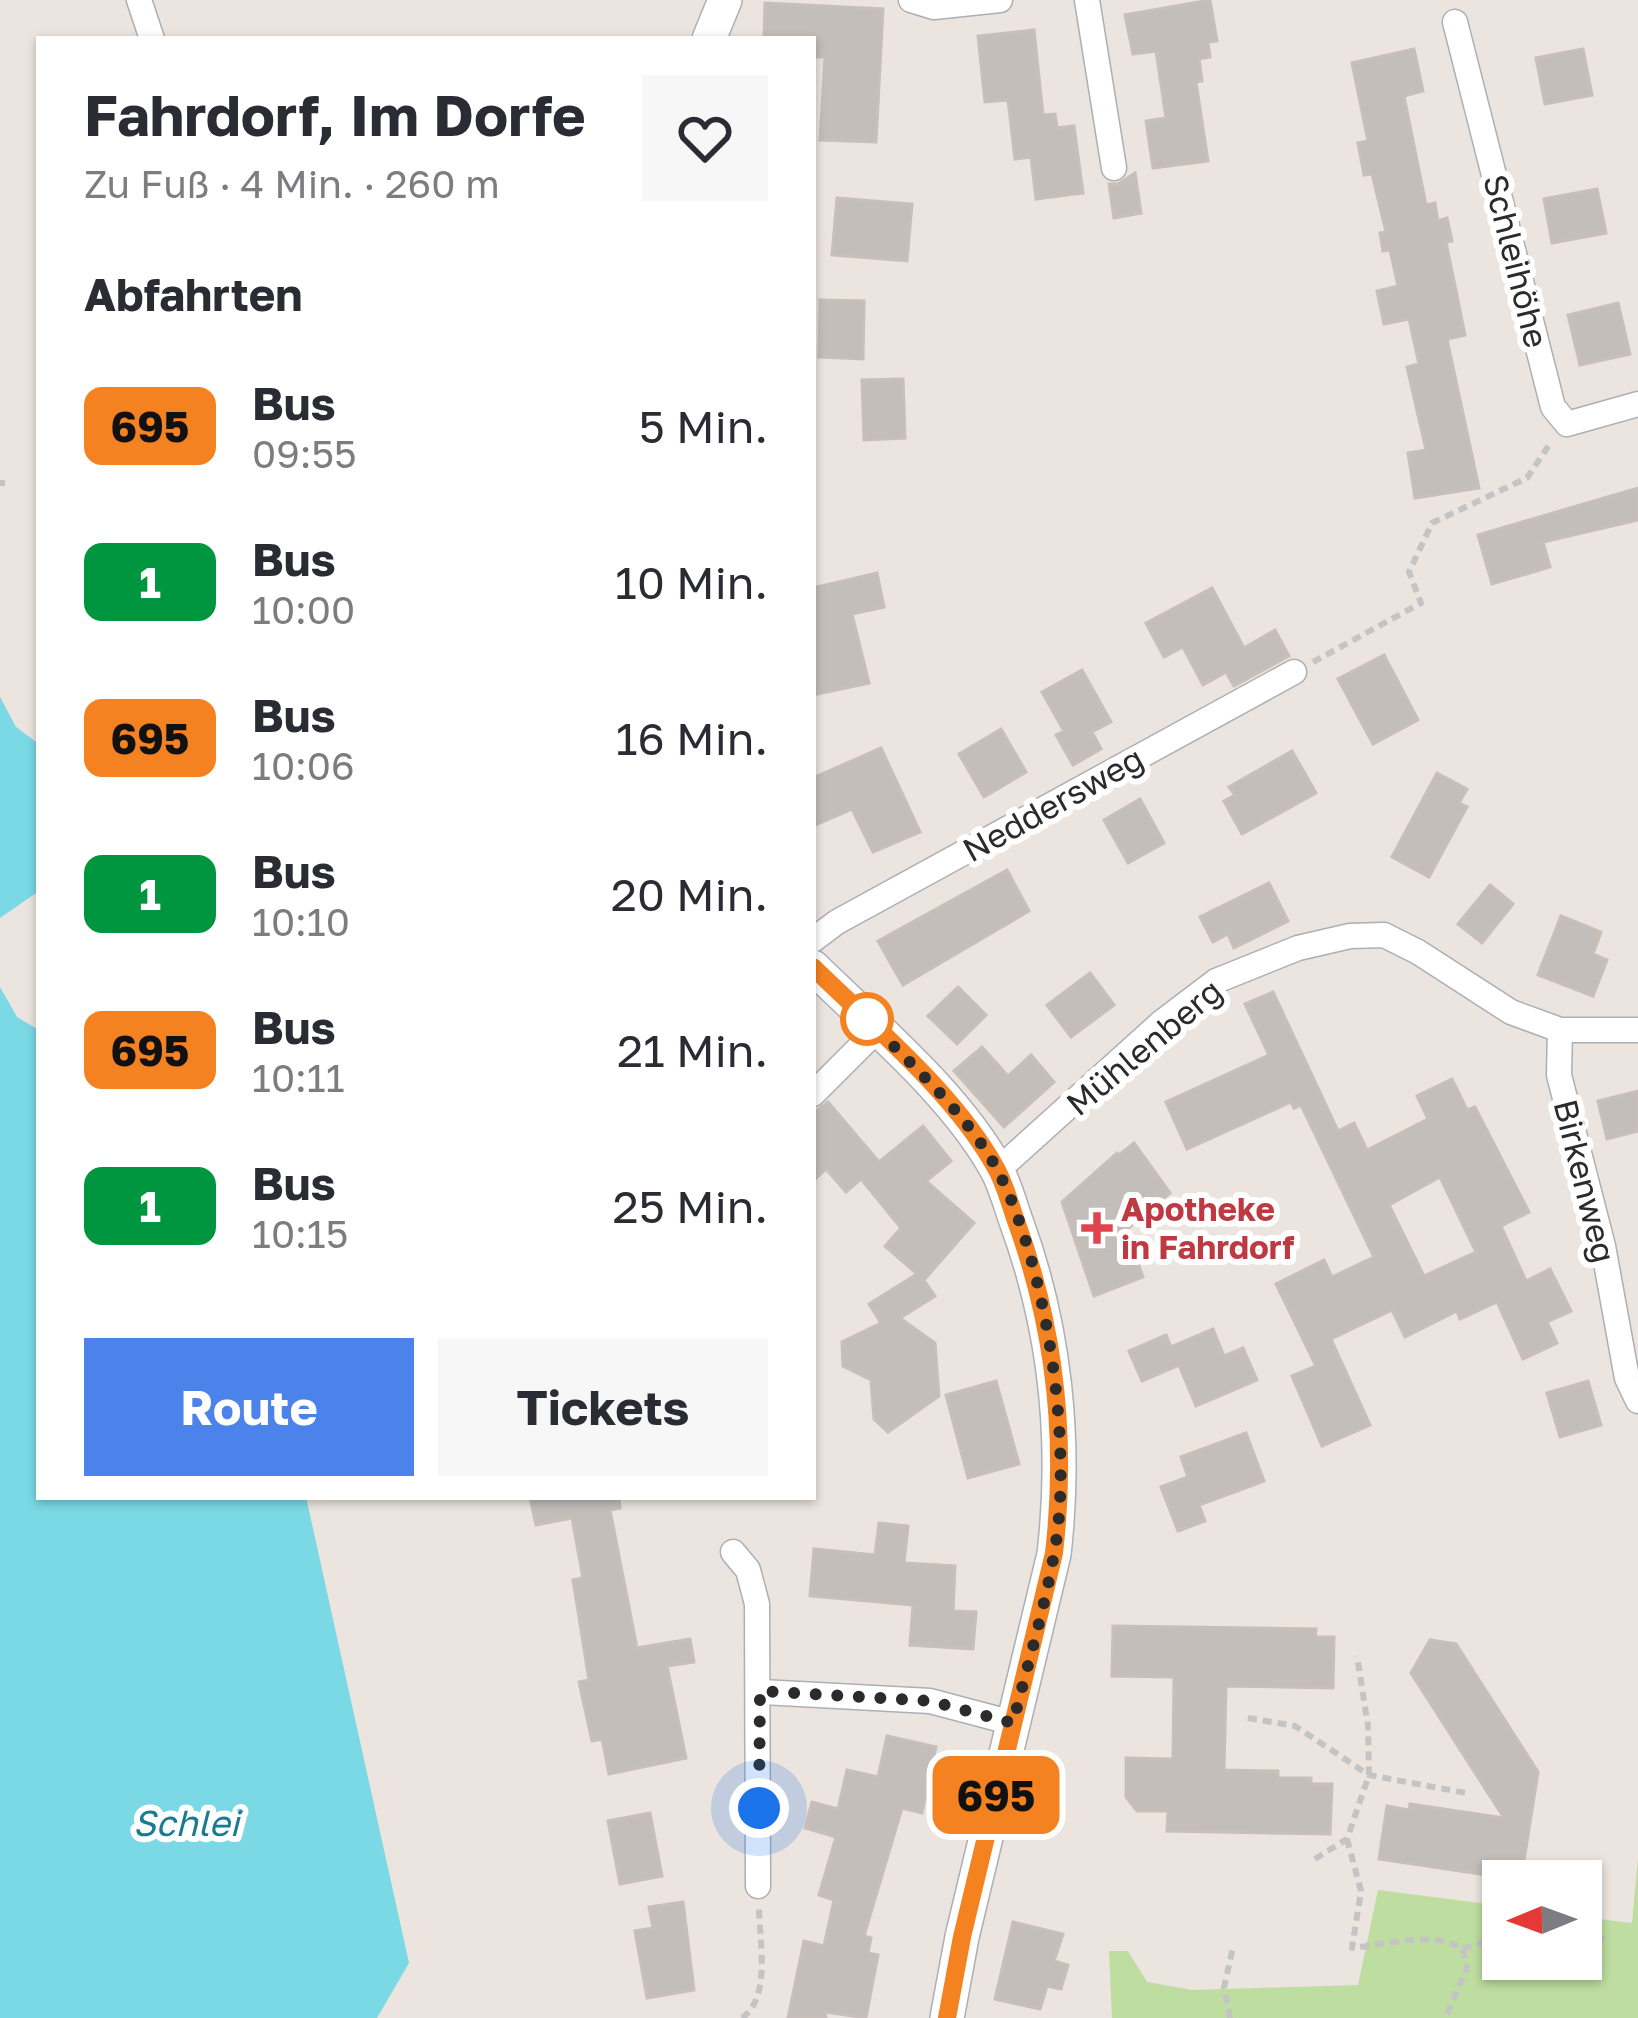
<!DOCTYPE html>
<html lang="de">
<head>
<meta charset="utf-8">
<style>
	:root { --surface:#fff; --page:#f7f7f7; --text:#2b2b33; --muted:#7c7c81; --accent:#4c83eb }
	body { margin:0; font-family:"Golos Text",sans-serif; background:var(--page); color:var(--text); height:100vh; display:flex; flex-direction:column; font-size:45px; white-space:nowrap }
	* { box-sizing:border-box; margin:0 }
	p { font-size:39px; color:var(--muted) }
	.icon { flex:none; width:66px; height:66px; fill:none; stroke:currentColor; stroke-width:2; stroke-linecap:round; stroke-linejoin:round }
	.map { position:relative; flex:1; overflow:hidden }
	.sheet { position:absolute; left:36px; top:36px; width:780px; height:1464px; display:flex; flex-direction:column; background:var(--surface); border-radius:0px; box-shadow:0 3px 9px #0004 }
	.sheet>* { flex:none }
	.badge { padding:0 24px; border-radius:18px; font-size:42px; line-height:78px }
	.needle { width:78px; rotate:269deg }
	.buttons { position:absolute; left:1482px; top:1860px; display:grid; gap:24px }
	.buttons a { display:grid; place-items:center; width:120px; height:120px; border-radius:0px; background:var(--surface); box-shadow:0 3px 9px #0004; font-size:60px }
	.you { position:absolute; width:60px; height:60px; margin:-30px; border:9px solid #fff; border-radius:50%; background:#1a73e8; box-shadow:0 0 0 18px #1a73e833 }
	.map>.badge { position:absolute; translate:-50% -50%; box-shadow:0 0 0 6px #fff }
	h2 { padding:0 48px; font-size:45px; line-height:108px }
	.round { display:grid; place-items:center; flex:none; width:126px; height:126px; border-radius:0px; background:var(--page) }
	.head { display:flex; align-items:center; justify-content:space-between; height:204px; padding:0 48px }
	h1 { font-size:57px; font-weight:700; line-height:90px }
	.primary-button { display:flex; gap:24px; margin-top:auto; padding:24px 48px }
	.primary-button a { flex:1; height:138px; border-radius:0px; background:var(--accent); color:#fff; font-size:48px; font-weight:700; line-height:138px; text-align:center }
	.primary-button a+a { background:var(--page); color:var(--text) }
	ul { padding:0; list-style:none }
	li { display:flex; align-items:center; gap:36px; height:156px; padding:0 48px }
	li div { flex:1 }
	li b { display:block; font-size:45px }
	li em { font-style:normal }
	li .badge { min-width:132px; font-weight:700; text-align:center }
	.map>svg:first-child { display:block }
	.green { fill:#bedda0 }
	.water { fill:#7ad9e5 }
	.building { fill:#c4bebb; stroke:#c7bfb8; stroke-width:3; fill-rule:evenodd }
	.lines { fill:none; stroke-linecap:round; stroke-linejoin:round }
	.street-casing { stroke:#abafb6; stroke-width:27 }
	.secondary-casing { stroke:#abafb6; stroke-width:36 }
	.path { stroke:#c4c4c4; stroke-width:6; stroke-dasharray:9 6; stroke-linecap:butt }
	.street { stroke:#fff; stroke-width:24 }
	.secondary { stroke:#fff; stroke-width:33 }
	.line-casing { stroke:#fff; stroke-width:27 }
	.line { stroke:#f58220; stroke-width:18 }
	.walk { stroke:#2b2b2b; stroke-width:12; stroke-dasharray:0 21.6 }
	.stop-dot { fill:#fff; stroke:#f58220; stroke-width:6 }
	.health-dot { fill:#e0444e; stroke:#fff; stroke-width:4.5 }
	.labels { text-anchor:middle; stroke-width:12; stroke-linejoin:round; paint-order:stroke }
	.street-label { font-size:33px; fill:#2b2b2b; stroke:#fff }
	.health-label { font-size:33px; font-weight:bold; fill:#be3a42; stroke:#fff; text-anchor:start }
	.water-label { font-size:36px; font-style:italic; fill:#197b91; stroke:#fff }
</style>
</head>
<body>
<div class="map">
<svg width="1638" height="2018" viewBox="0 0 1638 2018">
	<rect width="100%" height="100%" fill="#ece4de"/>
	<polygon class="green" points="1638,1858 1638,2018 1112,2018 1109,1951 1128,1951 1147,1982 1192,1990 1358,1985 1378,1890 1503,1906 1503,1959 1581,1959 1581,1917 1632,1923"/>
	<g class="water">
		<polygon points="0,697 16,727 39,744 39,891 0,918"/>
		<polygon points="0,987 17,1017 39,1030 39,1497 306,1497 409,1963 377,2018 0,2018"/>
	</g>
	<g class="building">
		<polygon points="1210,0 1217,41 1208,42 1210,57 1199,59 1202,81 1196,82 1208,161 1153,168 1146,121 1166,118 1156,51 1133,54 1125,15"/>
		<polygon points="765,3 883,9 876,142 820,140 825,57 813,57 813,39 764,39"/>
		<polygon points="1034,30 1043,115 1055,114 1057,128 1074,126 1083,193 1036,199 1031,157 1015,159 1008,100 985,102 978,36"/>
		<polygon points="1414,49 1423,91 1404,96 1426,205 1435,203 1438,221 1447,218 1452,241 1446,242 1465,335 1447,339 1479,488 1415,498 1408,453 1426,450 1407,367 1419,364 1409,319 1384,324 1377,291 1398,286 1390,250 1383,251 1380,233 1386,232 1372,174 1364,175 1358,143 1368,141 1352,63"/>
		<polygon points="1583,49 1592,95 1545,104 1536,58"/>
		<polygon points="1135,173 1141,213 1114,218 1109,184 1118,184"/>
		<polygon points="1597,189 1606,233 1552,243 1544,199"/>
		<polygon points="837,198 912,204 907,261 832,255"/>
		<polygon points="820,300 864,301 863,359 819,357"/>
		<polygon points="1618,303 1630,354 1580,365 1568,315"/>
		<polygon points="903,379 905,438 864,440 862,380"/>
		<polygon points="1638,488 1638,520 1543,542 1550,567 1492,584 1478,535"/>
		<polygon points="877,573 884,607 852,614 869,683 813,695 813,588"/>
		<polygon points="1212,588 1244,648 1275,630 1289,656 1234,686 1226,672 1203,685 1183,647 1164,657 1146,623"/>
		<polygon points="1384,655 1418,720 1373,744 1338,679"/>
		<polygon points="1082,670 1111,722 1092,732 1101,749 1073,765 1056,735 1064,731 1042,692"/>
		<polygon points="1001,729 1026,772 984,797 959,754"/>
		<polygon points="881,748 920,832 873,852 852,809 813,826 813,778"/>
		<polygon points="1292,751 1316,793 1242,834 1224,801 1235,795 1229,787"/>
		<polygon points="1437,773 1467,789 1459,803 1467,807 1429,877 1392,857"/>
		<polygon points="1140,799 1164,843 1128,863 1104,820"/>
		<polygon points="1007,870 1029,911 903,985 878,941"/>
		<polygon points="1269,883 1288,921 1234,948 1228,934 1213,942 1200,917"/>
		<polygon points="1490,885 1513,904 1482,943 1458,924"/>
		<polygon points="1561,916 1601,932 1593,954 1607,960 1593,996 1538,975"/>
		<polygon points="1090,973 1114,1005 1071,1037 1047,1005"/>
		<polygon points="958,987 986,1015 957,1044 928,1016"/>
		<path d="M1273,992L1338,1131L1354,1123L1367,1150L1428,1119L1417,1096L1452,1079L1467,1110L1475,1107L1529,1212L1501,1226L1526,1281L1550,1269L1571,1311L1547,1322L1557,1343L1523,1359L1497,1302L1460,1319L1457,1311L1405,1337L1392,1310L1331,1339L1370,1425L1322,1446L1292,1376L1316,1366L1276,1284L1324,1260L1332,1277L1374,1257L1301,1105L1294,1108L1291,1102L1187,1149L1166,1102L1269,1055L1245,1004ZM1440,1177L1476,1252L1424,1276L1389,1205Z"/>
		<polygon points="982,1047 1008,1076 1031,1055 1054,1082 1004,1127 954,1071"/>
		<polygon points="1638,1091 1638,1131 1607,1139 1598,1101"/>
		<polygon points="828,1102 879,1162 923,1126 951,1161 926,1181 974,1223 924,1280 935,1296 900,1318 935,1343 939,1396 888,1432 874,1419 871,1380 843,1366 842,1342 881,1323 869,1304 917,1274 885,1246 901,1228 861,1179 846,1192 826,1169 813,1181 813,1114"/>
		<polygon points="1134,1143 1170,1193 1126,1230 1143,1277 1094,1296 1062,1202 1117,1153 1119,1155"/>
		<polygon points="1213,1329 1224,1356 1243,1348 1257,1380 1196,1406 1179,1365 1142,1381 1129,1351 1166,1335 1171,1347"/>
		<polygon points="996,1381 1019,1464 968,1478 946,1395"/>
		<polygon points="1588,1381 1601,1425 1560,1437 1547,1393"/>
		<polygon points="1246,1433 1264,1481 1199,1505 1205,1521 1178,1531 1161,1487 1188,1477 1181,1457"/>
		<polygon points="530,1497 619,1497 620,1508 610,1510 637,1648 690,1639 694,1662 667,1666 686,1758 609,1774 602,1739 592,1741 579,1682 589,1680 573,1580 583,1578 572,1518 536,1525"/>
		<polygon points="879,1523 908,1526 904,1563 955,1566 953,1611 976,1612 973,1649 910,1645 913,1605 810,1596 814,1549 875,1555"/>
		<polygon points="1113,1626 1316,1629 1315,1637 1334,1637 1333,1688 1226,1686 1224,1770 1278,1771 1278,1778 1311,1778 1311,1784 1332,1784 1330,1834 1167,1831 1168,1811 1137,1811 1126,1797 1126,1758 1173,1759 1174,1677 1112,1676"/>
		<polygon points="1430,1640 1456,1644 1538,1772 1521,1880 1379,1859 1387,1806 1409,1810 1410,1804 1504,1818 1411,1673"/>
		<polygon points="887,1736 936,1747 922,1813 902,1808 864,1936 871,1938 868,1953 878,1955 866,2018 825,2012 826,2018 788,2018 804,1941 824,1946 834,1900 819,1895 836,1837 805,1828 812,1802 838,1809 847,1770 878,1777"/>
		<polygon points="650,1813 662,1876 620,1884 608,1821"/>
		<polygon points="683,1902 694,1990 647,1998 635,1931 653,1928 649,1907"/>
		<polygon points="1013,1922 1063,1934 1054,1961 1068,1965 1061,1989 1047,1986 1040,2009 995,1999"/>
	</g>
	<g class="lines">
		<g class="street-casing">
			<g id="street">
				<polyline points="139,0 152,39"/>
				<polyline points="911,0 934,7 1000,0"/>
				<polyline points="1087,0 1114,168"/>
				<polyline points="1455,22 1553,407 1567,424 1638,404"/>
				<polyline points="813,940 837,922 1294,672"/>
				<polyline points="1560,1030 1559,1075 1603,1246 1627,1378 1638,1401"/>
				<polyline points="813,1094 877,1030"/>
				<polyline points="998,1170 1162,1022 1216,981 1298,948 1350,936 1384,935 1418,952 1511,1012 1560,1030 1638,1030"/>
				<polyline points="733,1552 748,1570 757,1604 758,1886"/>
				<polyline points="760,1692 930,1701 1013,1723"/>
			</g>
		</g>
		<g class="secondary-casing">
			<g id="secondary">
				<polyline points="709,39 725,0"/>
				<path d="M813,967C874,1027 956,1095 997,1170C1005,1185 1010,1204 1016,1221C1055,1327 1067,1441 1054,1554L962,1937L947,2018"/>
			</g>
		</g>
		<g class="path">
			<polyline points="0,483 5,483"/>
			<polyline points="1313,662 1421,603 1409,572 1432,523 1527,478 1551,442"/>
			<polyline points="1248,1718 1295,1726 1369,1775 1466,1793"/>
			<path d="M1347,1839L1361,1891L1352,1948C1384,1945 1435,1930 1463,1949L1467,1968L1445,2018"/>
			<polyline points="1315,1859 1347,1839 1369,1775 1368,1726 1357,1656"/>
			<polyline points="1581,1941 1607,1938"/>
			<polyline points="1463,1949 1503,1936"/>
			<path d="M742,2018C772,1997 759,1939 759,1907"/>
			<polyline points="1230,2018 1224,1988 1233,1947"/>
		</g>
		<use href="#street" class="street"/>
		<use href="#secondary" class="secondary"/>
	</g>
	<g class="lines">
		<g class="line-casing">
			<path id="line" d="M813,967C874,1027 956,1094 997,1170C1005,1185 1010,1204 1016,1221C1055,1328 1067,1441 1054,1553L962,1937L947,2018"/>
		</g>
		<use href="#line" class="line"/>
		<path class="walk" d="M759,1808L760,1691L930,1701L1013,1723C1027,1667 1044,1611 1054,1554C1074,1449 1047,1266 998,1171C967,1113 912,1066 867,1019"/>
	</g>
	<circle class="stop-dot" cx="867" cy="1019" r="24"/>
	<path class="health-dot" d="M1091 1210h12v12h12v12h-12v12h-12v-12h-12v-12h12z"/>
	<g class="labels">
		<g class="street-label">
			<text transform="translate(1516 261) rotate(76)" y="12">Schleihöhe</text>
			<text transform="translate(1053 804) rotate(-29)" y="12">Neddersweg</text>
			<text transform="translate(1144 1047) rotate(-40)" y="12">Mühlenberg</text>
			<text transform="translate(1585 1181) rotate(76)" y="12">Birkenweg</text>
		</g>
		<g class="health-label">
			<text x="1121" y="1221">Apotheke<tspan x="1121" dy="38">in Fahrdorf</tspan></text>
		</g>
		<g class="water-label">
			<text x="186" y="1836">Schlei</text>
		</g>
	</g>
</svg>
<div class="buttons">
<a><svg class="needle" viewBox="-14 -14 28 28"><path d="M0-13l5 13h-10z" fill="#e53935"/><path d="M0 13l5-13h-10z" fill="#7c7c81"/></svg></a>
</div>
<div class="you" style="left:759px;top:1808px"></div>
<b class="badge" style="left:996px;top:1795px;background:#f58220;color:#111">695</b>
<section class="sheet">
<div class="head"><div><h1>Fahrdorf, Im Dorfe</h1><p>Zu Fuß · 4 Min. · 260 m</p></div><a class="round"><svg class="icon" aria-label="heart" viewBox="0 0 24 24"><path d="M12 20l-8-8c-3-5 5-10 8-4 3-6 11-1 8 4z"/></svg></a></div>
<h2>Abfahrten</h2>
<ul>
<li><span class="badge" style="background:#f58220;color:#111">695</span><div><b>Bus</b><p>09:55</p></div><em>5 Min.</em></li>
<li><span class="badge" style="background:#00963f;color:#fff">1</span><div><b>Bus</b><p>10:00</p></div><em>10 Min.</em></li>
<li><span class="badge" style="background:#f58220;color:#111">695</span><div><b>Bus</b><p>10:06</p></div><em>16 Min.</em></li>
<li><span class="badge" style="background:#00963f;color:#fff">1</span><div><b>Bus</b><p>10:10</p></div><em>20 Min.</em></li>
<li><span class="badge" style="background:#f58220;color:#111">695</span><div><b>Bus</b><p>10:11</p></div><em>21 Min.</em></li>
<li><span class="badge" style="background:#00963f;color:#fff">1</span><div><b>Bus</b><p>10:15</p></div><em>25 Min.</em></li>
</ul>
<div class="primary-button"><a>Route</a><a>Tickets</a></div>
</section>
</div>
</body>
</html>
